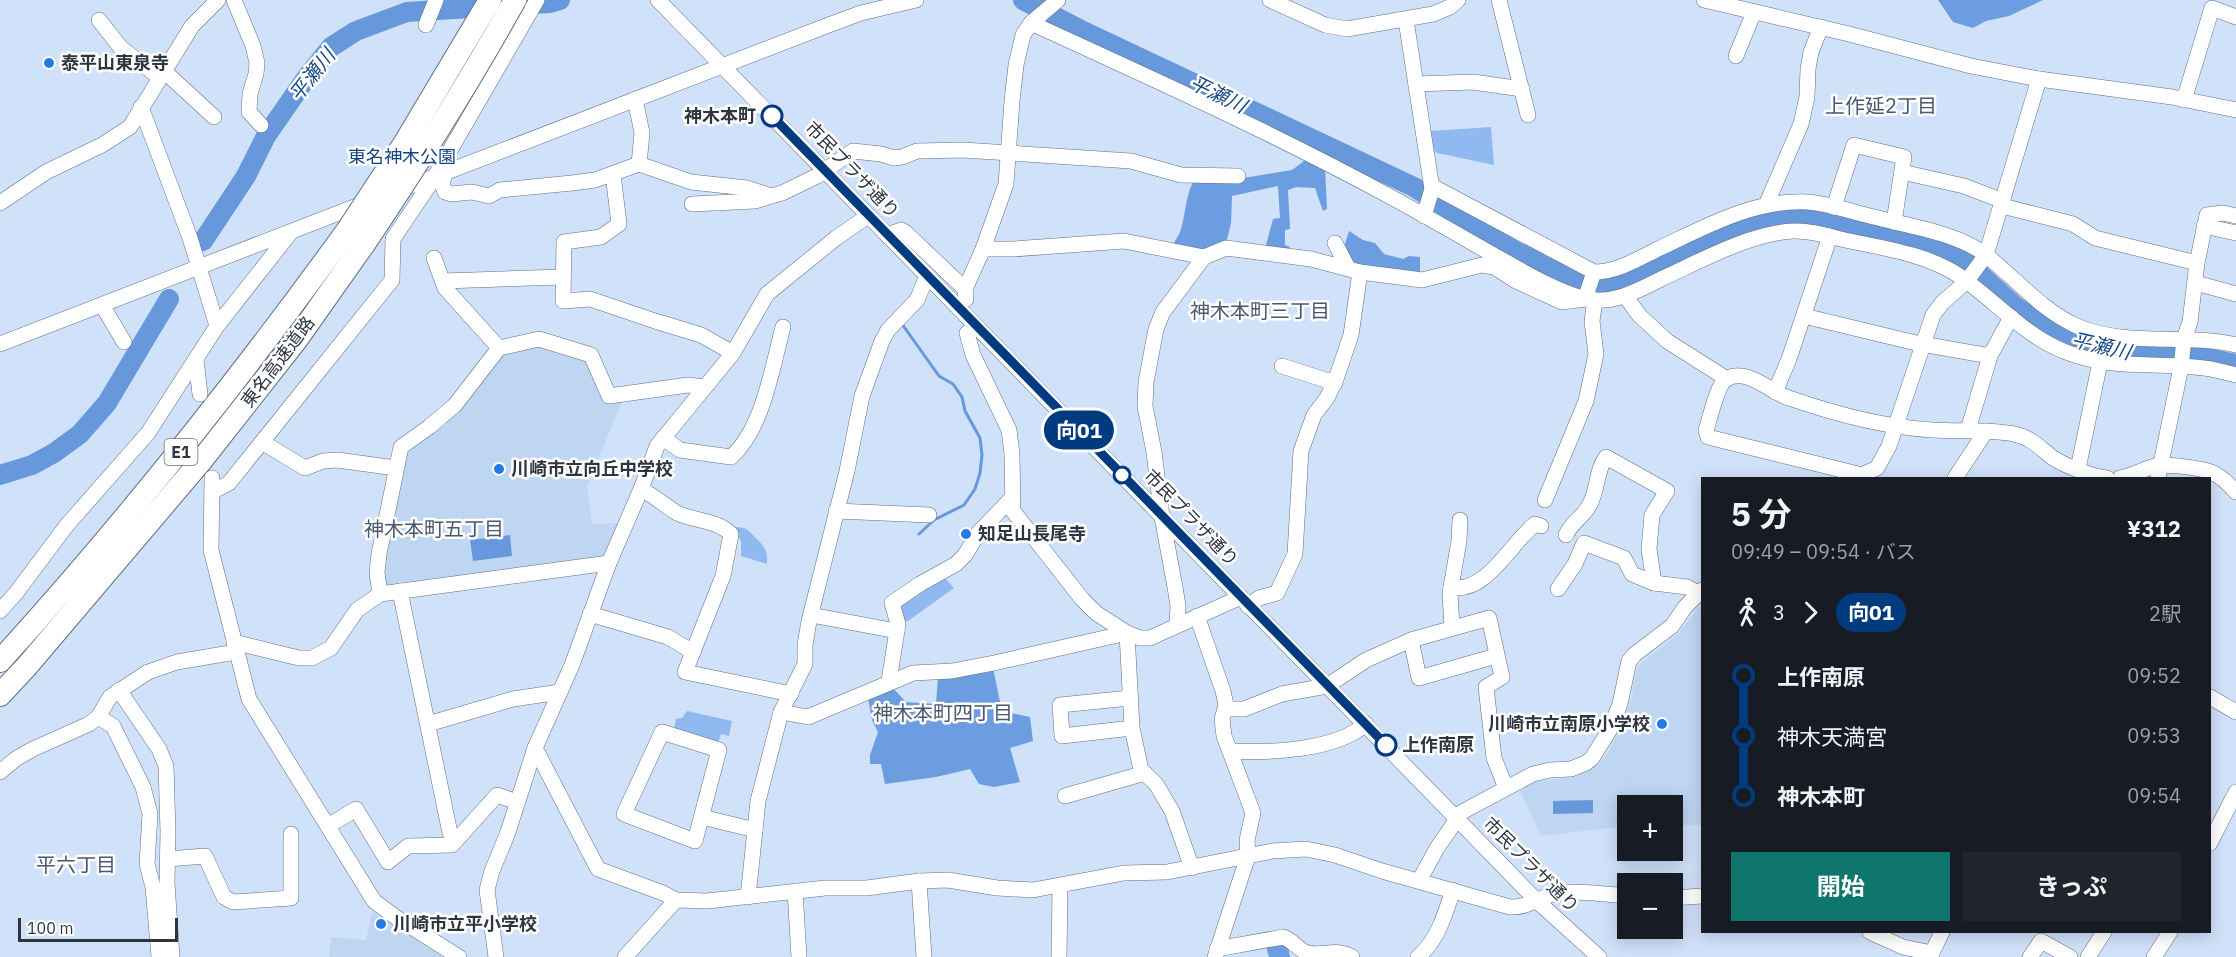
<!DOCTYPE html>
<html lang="ja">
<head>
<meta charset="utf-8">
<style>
	:root { --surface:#171b24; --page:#20242c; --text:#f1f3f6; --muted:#9ea1a6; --accent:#0f766e }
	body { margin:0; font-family:"IBM Plex Sans","Noto Sans JP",sans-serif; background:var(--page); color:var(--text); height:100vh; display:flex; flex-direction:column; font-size:22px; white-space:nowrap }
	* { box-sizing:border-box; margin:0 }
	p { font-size:20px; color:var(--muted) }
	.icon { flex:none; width:33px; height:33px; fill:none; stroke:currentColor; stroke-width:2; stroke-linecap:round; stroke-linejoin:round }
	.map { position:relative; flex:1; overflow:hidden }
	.panel { position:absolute; left:1701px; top:477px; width:510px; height:456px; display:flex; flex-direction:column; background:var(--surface); border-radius:0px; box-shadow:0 3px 15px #0003 }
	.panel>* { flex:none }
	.badge { padding:0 12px; border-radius:20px; font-size:21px; line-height:39px }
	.controls { position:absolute; left:1617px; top:795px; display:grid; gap:12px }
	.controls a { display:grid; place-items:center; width:66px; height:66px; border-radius:0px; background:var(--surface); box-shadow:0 3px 15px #0003; font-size:30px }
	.scale { position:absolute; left:18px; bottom:15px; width:160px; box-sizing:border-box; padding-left:6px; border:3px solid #2e353f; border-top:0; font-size:16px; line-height:21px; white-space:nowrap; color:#2e353f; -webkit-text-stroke:4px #fff; paint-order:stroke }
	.map>.badge { position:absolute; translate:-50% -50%; box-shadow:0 0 0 3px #fff }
	.legs { display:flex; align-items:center; gap:9px; height:66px; padding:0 30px; font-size:20px }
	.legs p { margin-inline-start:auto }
	.summary { display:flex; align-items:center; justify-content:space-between; height:102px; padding:0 30px }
	h1 { font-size:33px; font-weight:700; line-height:45px }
	.primary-button { display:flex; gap:12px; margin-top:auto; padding:12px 30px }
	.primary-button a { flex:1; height:69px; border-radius:0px; background:var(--accent); color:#fff; font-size:24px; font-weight:700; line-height:69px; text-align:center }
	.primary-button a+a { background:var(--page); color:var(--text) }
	ul { padding:0 30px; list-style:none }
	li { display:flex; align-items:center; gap:21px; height:60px; font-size:22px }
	li i { display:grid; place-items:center; width:9px; height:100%; margin:0 8px; background:currentColor }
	li i::after { content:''; width:15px; height:15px; margin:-8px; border:4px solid; border-radius:50%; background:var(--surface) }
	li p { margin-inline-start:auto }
	li:first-child i { background:linear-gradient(#0000 50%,currentColor 0) }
	li:last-child i { background:linear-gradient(currentColor 50%,#0000 0) }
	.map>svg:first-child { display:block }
	.built { fill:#bfd6f3 }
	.green { fill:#91b9f1 }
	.forest { fill:#6c9de1 }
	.water { fill:#6798db }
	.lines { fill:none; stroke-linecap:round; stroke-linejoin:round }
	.stream { stroke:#6798db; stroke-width:3 }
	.river { stroke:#6798db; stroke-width:20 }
	.minor-casing { stroke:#5f6f84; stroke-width:16 }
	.highway-casing { stroke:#5f6f84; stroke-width:24 }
	.minor { stroke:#fff; stroke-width:15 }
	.highway { stroke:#fff; stroke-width:22 }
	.highway-bridge-casing { stroke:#5f6f84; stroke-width:24; stroke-linecap:butt }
	.highway-bridge { stroke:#fff; stroke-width:22 }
	.line-1-casing { stroke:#fff; stroke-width:14 }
	.line-1 { stroke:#003b80; stroke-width:9 }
	.poi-dot { fill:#257be5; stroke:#fff; stroke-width:2 }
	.stop-1-dot { fill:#fff; stroke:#003b80; stroke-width:3 }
	.labels { text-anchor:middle; stroke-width:5; stroke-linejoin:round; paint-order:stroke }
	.shield { fill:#fff; stroke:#6d7279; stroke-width:1.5 }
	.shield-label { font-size:16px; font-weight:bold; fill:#2e353f }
	.poi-label { font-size:18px; font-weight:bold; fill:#2e353f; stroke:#fff; text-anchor:start }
	.stop-label { font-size:18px; font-weight:bold; fill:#2e353f; stroke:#fff; text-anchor:end }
	.park-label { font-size:18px; fill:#144481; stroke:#fff }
	.street-label { font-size:18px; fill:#2e353f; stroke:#fff }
	.water-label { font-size:20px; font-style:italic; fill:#174885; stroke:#fff }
	.neighbourhood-label { font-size:20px; fill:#49586d; stroke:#fff }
</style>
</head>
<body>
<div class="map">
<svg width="2236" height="957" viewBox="0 0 2236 957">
	<rect width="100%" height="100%" fill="#d0e1fa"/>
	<g class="built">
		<polygon points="539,343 587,357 598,382 624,397 587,486 592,524 623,523 612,549 598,562 396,588 387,585 383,572 407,452 446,424 444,420 502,349"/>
		<polygon points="1702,604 1702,825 1673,825 1672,806 1628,806 1627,826 1541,836 1520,791 1535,782 1574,777 1599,763 1609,751 1632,698 1634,679 1639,665 1678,634 1698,608"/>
		<polygon points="372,912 443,957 329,957 331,937 366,940"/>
	</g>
	<g class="green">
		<polygon points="1491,127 1494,165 1437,153 1433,150 1431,131"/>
		<path d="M738,527C747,528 749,531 755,537C764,546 768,550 767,564L741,556V541L733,528Z"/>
		<polygon points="944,577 954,588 908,621 902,621 898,611 902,602"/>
		<polygon points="687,711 732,721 729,736 721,734 718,743 674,729 676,719 682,718"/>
	</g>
	<g class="forest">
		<polygon points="1938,0 2043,0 2009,16 1986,21 1973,28 1953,22"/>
		<path d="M1308,158L1325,167L1327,209L1323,211L1315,188L1296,187L1288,190L1290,229L1285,230V245L1290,247L1289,251L1269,249L1266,245L1273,219L1280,218L1278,186L1232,196L1231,223L1226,244L1210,250L1173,245C1175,240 1178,237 1180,232C1186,215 1185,196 1194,180H1231L1292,170Z"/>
		<polygon points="1349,231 1363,240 1375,243 1384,254 1403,259 1409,256 1420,257 1420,277 1353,267 1340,247 1345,244"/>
		<polygon points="993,668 1002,711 1030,717 1033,741 1010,748 1020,782 994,787 979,784 970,769 936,777 885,784 881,764 870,764 870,755 878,732 872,720 868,698 892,687 906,702 936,704 938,677"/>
		<polygon points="1279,944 1288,946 1290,957 1269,957 1266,946"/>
	</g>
	<g class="water">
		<polygon points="510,535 512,556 473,561 470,540"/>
		<polygon points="1593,800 1593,813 1553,814 1553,801"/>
	</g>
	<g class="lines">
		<polyline class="stream" points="902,324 939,376 953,384 962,397 965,411 980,438 982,455 980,473 975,489 964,505 934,520 919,534"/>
		<g class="river">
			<polyline points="1023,0 1081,30 1414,187 1513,250 1575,281 1596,287 1615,285 1726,233 1766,221 1796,218 1824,222 1944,252 1968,263 2016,307 2070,342 2119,354 2202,357 2236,364"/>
			<polyline points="203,241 246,176 266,136 307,77 331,47 356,31 407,12 549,3 560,0"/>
			<polyline points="0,475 32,465 54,453 80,434 107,403 169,299"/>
		</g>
		<g class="minor-casing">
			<g id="minor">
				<polyline points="234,0 253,46 257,63 256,74 250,94 249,112 261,125"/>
				<polyline points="658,0 1538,902 1599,957"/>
				<polyline points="1270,0 1325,25 1347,29 1433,14 1450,7 1458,0"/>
				<polyline points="1499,0 1528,115"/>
				<polyline points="1704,0 1849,34 1971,66 2039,79 2172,97 2236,110"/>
				<polyline points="99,20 121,48 159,77"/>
				<polyline points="1406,20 1432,189 1424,216"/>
				<path d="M1031,23C1151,78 1273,133 1389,196C1426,216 1462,237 1499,258C1526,273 1552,289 1582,298C1612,306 1637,291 1663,278C1702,260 1751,233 1793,231C1811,230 1828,236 1845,240C1883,248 1926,254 1958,275C1995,300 2024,336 2066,352C2115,371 2155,361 2204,368C2214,369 2225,372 2236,375"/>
				<polyline points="426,25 436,0"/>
				<polyline points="1736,56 1754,12"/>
				<polyline points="164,71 214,117"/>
				<polyline points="1416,84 1473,82 1522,89"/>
				<polyline points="2184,100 2212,8 2236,17"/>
				<polyline points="141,107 190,238 217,326"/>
				<polyline points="639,164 691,182 747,188 771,196 782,193 817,176 853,151 881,154 894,158 902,157 917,151 963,150 1131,161 1181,175 1238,176"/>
				<polyline points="1902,172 1964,186 2003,201"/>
				<polyline points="445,174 442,184 445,192 451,194 472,192 489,196 500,190 572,183 595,180 639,164 642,133 635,99"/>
				<polyline points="613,174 619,224 601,237 564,242 563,301 590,299 655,321 701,335 733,353"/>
				<path d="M1432,186L1594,272C1617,272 1638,259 1658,249C1705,227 1754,199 1808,202C1830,204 1853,212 1874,217C1908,226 1958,233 1986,255C2017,280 2042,311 2079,327C2128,347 2185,333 2236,345"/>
				<polyline points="400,190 826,26 861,13 916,0"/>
				<polyline points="0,203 46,172 102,145 130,127 192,26 218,0"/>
				<polyline points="692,204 755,201 771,196"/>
				<polyline points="1766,205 1801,124 1807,97 1808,69 1811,52 1821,27"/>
				<polyline points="2002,206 2073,224 2095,238 2197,263"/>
				<polyline points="1834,207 1854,145 1904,157 1894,222"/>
				<polyline points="2204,226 2236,233"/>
				<polyline points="887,235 901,230 905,232 965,289"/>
				<polyline points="1335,243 1348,268"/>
				<polyline points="983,249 1014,249 1124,241 1204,257 1226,248 1311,259 1360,272 1422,280 1482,265 1494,267 1516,281 1562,302 1585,299 1594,272"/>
				<polyline points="434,258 445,288 499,348"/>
				<polyline points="443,281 562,277"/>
				<polyline points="2196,283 2236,294"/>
				<polyline points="1626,297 1639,315 1667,341 1727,379"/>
				<polyline points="966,299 965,289 983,249 1006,184 1012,101 1016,65 1023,35 1031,23 1058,0"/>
				<polyline points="102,305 124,342"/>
				<polyline points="1804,316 1916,343 1990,356"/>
				<polyline points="967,333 973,355 1009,430 1012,454 1013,511 1082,599 1096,613 1127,633 1132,728 1141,770 1156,784 1172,811 1192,868"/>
				<polyline points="0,344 367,202"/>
				<polyline points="196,360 200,394"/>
				<polyline points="1282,366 1335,383"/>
				<polyline points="1775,392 1789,359 1830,236"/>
				<polyline points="1968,430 1990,356 2011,317"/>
				<path d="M663,438L680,450L731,457C763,429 772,368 783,327"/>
				<polyline points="262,442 305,468 323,461 337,460 396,468"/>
				<polyline points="2078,469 2100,362"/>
				<path d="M1862,475L1708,437L1706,430C1710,419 1717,385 1726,379C1747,367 1770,392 1789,398C1835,414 1883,427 1932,430C1959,432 1986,429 2014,434C2029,437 2037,445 2048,454C2059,464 2093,477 2107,478"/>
				<polyline points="212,478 211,550 249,699 374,901 394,916 459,957"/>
				<polyline points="1855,478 1877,468 1889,446 1933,315 1942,303 1966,282 1986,255 2039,79"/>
				<polyline points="1955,478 1986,431"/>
				<path d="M2120,478C2133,476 2143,469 2155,466C2163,464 2171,466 2179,466C2206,469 2217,470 2236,492"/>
				<polyline points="2158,478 2181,367 2184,339 2190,322 2197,263 2207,215 2223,213 2236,216"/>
				<path d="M641,489C654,496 666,506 677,513C694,521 717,520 731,534L723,576L685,672L791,694"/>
				<polyline points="214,491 229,483 392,280 393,239 434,178 537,0"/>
				<polyline points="1545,500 1586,401 1596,354 1592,321 1595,300"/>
				<polyline points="836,511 929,515"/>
				<path d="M1566,535C1571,522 1585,516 1590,504C1598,489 1596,471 1606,457L1667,491L1652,515L1649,549L1654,583"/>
				<path d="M1451,587C1485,595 1511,543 1535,524L1541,526"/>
				<polyline points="1558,589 1575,564 1584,543 1624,558 1632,574 1654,583 1687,587 1698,593"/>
				<polyline points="400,591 450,833"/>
				<polyline points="380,594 377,573 379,554 401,447 429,427 455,405 499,348 539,339 591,355 609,396 688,385 705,387"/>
				<polyline points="1248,606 1259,598 1277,593 1295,554 1301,451 1314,415 1327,398 1336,379 1351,335 1360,272"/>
				<polyline points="0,611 16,593 67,525 148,433 217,326 291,232"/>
				<polyline points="590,614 668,637 693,652"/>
				<polyline points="811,615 897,631"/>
				<polyline points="1197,616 1223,691 1226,705 1222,719 1224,736 1253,813 1247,840 1248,856 1215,957"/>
				<polyline points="1177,625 1178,606 1175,587 1162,517 1154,452 1145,406 1146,382 1156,329 1163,312 1204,257"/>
				<polyline points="1452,628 1450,593 1459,541 1460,520"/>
				<polyline points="1411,640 1419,678 1496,656"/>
				<polyline points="234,642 299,658 312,658 331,648 357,610 380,594 609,563"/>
				<polyline points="889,681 898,624 892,603 920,584 956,564 965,555 979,532 1012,498"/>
				<polyline points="119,690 159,749 166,766 168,832 167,883 172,957"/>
				<polyline points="2210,697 2236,712"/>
				<polyline points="1130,698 1060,705 1062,736 1132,728"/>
				<polyline points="1226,709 1244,709 1282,694 1327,686 1366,660 1411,640 1489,618 1502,677 1486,687 1494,758 1506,788"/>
				<polyline points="781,712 808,717 913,673 952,671 994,663 1127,633 1140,638 1150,638 1241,597"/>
				<polyline points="98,717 113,726 143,787 150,814 147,864 153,887 159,957"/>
				<polyline points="428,724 513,699 560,692"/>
				<polygon points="662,732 719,750 695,841 624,814"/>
				<polyline points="535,748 598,869 663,893 676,900"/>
				<path d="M1230,751C1269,753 1335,751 1366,724"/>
				<polyline points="0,772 17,758 33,749 89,724 98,717 110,697 148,672 177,662 236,652"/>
				<polyline points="1065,796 1145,773"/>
				<polyline points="702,817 755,830"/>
				<polyline points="328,826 356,809 388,862 408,846 452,845 497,795 517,802"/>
				<polyline points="2210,843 2236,792"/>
				<polyline points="168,859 205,856 224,897 233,902 291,898 291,834"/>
				<polyline points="919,881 924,957"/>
				<polyline points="1419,881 1437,848 1462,812 1533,774 1550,770 1571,769 1586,763 1592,758 1609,731 1620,704 1629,661 1635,654 1672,626 1685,607 1702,590"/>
				<polyline points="795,891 799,957"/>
				<polyline points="748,897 758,801 781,712 805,664 805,645 809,621 847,471 862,396 882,341 888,330 917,300 927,276"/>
				<polyline points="1672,898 1702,896"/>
				<polyline points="1870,932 1903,947 1932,953"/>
				<path d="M1217,949L1283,937C1293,940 1299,951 1308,953C1324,956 1337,948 1352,957"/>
				<polyline points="496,957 487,890 492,871 507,835 535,748 572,665 609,563 641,489 657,446 733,353 767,294 836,238 868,216"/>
				<path d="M625,957L676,900L707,901L825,888H867L919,881L948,880L997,888L1033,890L1124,873L1167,872L1272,851L1306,849L1335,855L1382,871L1510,907C1528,908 1539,897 1555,894C1579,890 1604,894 1628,896"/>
				<polyline points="1059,957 1060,886"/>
				<path d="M1418,957C1438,940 1445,914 1453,890"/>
				<polyline points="1930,957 1942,932"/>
				<polyline points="2030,957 2041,941 2070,957"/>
				<polyline points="2088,957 2104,932"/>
				<polyline points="2154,957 2170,932"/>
			</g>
		</g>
		<g class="highway-casing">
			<g id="highway">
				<path d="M0,661C125,524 238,381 347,231"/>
				<polyline points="0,695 27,666 201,461 297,339 364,244"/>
			</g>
		</g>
		<use href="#minor" class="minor"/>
		<use href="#highway" class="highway"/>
		<g class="highway-bridge-casing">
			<g id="highway-bridge">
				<polyline points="347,231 406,141 490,0"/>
				<path d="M364,244C417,165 468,84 515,0"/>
			</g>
		</g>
		<use href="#highway-bridge" class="highway-bridge"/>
	</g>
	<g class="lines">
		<g class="line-1-casing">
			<polyline id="line-1" points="772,116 1386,745"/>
		</g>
		<use href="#line-1" class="line-1"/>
	</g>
	<g class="poi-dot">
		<circle cx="49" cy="63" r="6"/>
		<circle cx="499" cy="469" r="6"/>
		<circle cx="966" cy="534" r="6"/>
		<circle cx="1662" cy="724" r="6"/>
		<circle cx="381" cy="924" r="6"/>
	</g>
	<g class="stop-1-dot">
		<circle cx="772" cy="116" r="10"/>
		<circle cx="1122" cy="475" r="8"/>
		<circle cx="1386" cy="745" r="10"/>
	</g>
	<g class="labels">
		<rect class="shield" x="164.5" y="439" width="33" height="26" rx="4.5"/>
		<g class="shield-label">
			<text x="181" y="458">E1</text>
		</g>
		<g class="poi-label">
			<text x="61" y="69">泰平山東泉寺</text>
			<text x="511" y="475">川崎市立向丘中学校</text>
			<text x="978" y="540">知足山長尾寺</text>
			<text x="1650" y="730" text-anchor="end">川崎市立南原小学校</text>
			<text x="393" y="930">川崎市立平小学校</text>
		</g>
		<g class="stop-label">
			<text x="756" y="122">神木本町</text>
			<text x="1402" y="751" text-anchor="start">上作南原</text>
		</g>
		<g class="park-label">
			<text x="402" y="163">東名神木公園</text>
		</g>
		<g class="street-label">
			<text transform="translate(852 170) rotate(46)" y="6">市民プラザ通り</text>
			<text transform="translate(278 362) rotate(-53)" y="6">東名高速道路</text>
			<text transform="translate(1191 518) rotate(46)" y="6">市民プラザ通り</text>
			<text transform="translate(1531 865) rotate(45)" y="6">市民プラザ通り</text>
		</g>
		<g class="water-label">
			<text transform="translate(312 75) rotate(-52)" y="7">平瀬川</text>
			<text transform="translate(1218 94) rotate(26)" y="7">平瀬川</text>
			<text transform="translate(2101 346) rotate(13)" y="7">平瀬川</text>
		</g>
		<g class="neighbourhood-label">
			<text x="1881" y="113">上作延2丁目</text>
			<text x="1260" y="318">神木本町三丁目</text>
			<text x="434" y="536">神木本町五丁目</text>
			<text x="943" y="720">神木本町四丁目</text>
			<text x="76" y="872">平六丁目</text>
		</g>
	</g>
</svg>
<div class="controls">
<a>+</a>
<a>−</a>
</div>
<div class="scale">100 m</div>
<b class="badge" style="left:1079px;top:430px;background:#003b80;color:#fff">向01</b>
<section class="panel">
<div class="summary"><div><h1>5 分</h1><p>09:49 – 09:54 · バス</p></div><b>¥312</b></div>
<div class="legs"><svg class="icon" aria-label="walk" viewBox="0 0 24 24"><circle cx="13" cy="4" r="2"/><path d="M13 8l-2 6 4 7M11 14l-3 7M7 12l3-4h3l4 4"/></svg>3<svg class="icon" aria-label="forward" viewBox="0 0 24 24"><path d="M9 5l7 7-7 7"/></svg><b class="badge" style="background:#003b80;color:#fff">向01</b><p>2駅</p></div>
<ul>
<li><i style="color:#003b80"></i><b>上作南原</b><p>09:52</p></li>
<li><i style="color:#003b80"></i><span>神木天満宮</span><p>09:53</p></li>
<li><i style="color:#003b80"></i><b>神木本町</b><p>09:54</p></li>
</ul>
<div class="primary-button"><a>開始</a><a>きっぷ</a></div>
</section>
</div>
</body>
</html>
